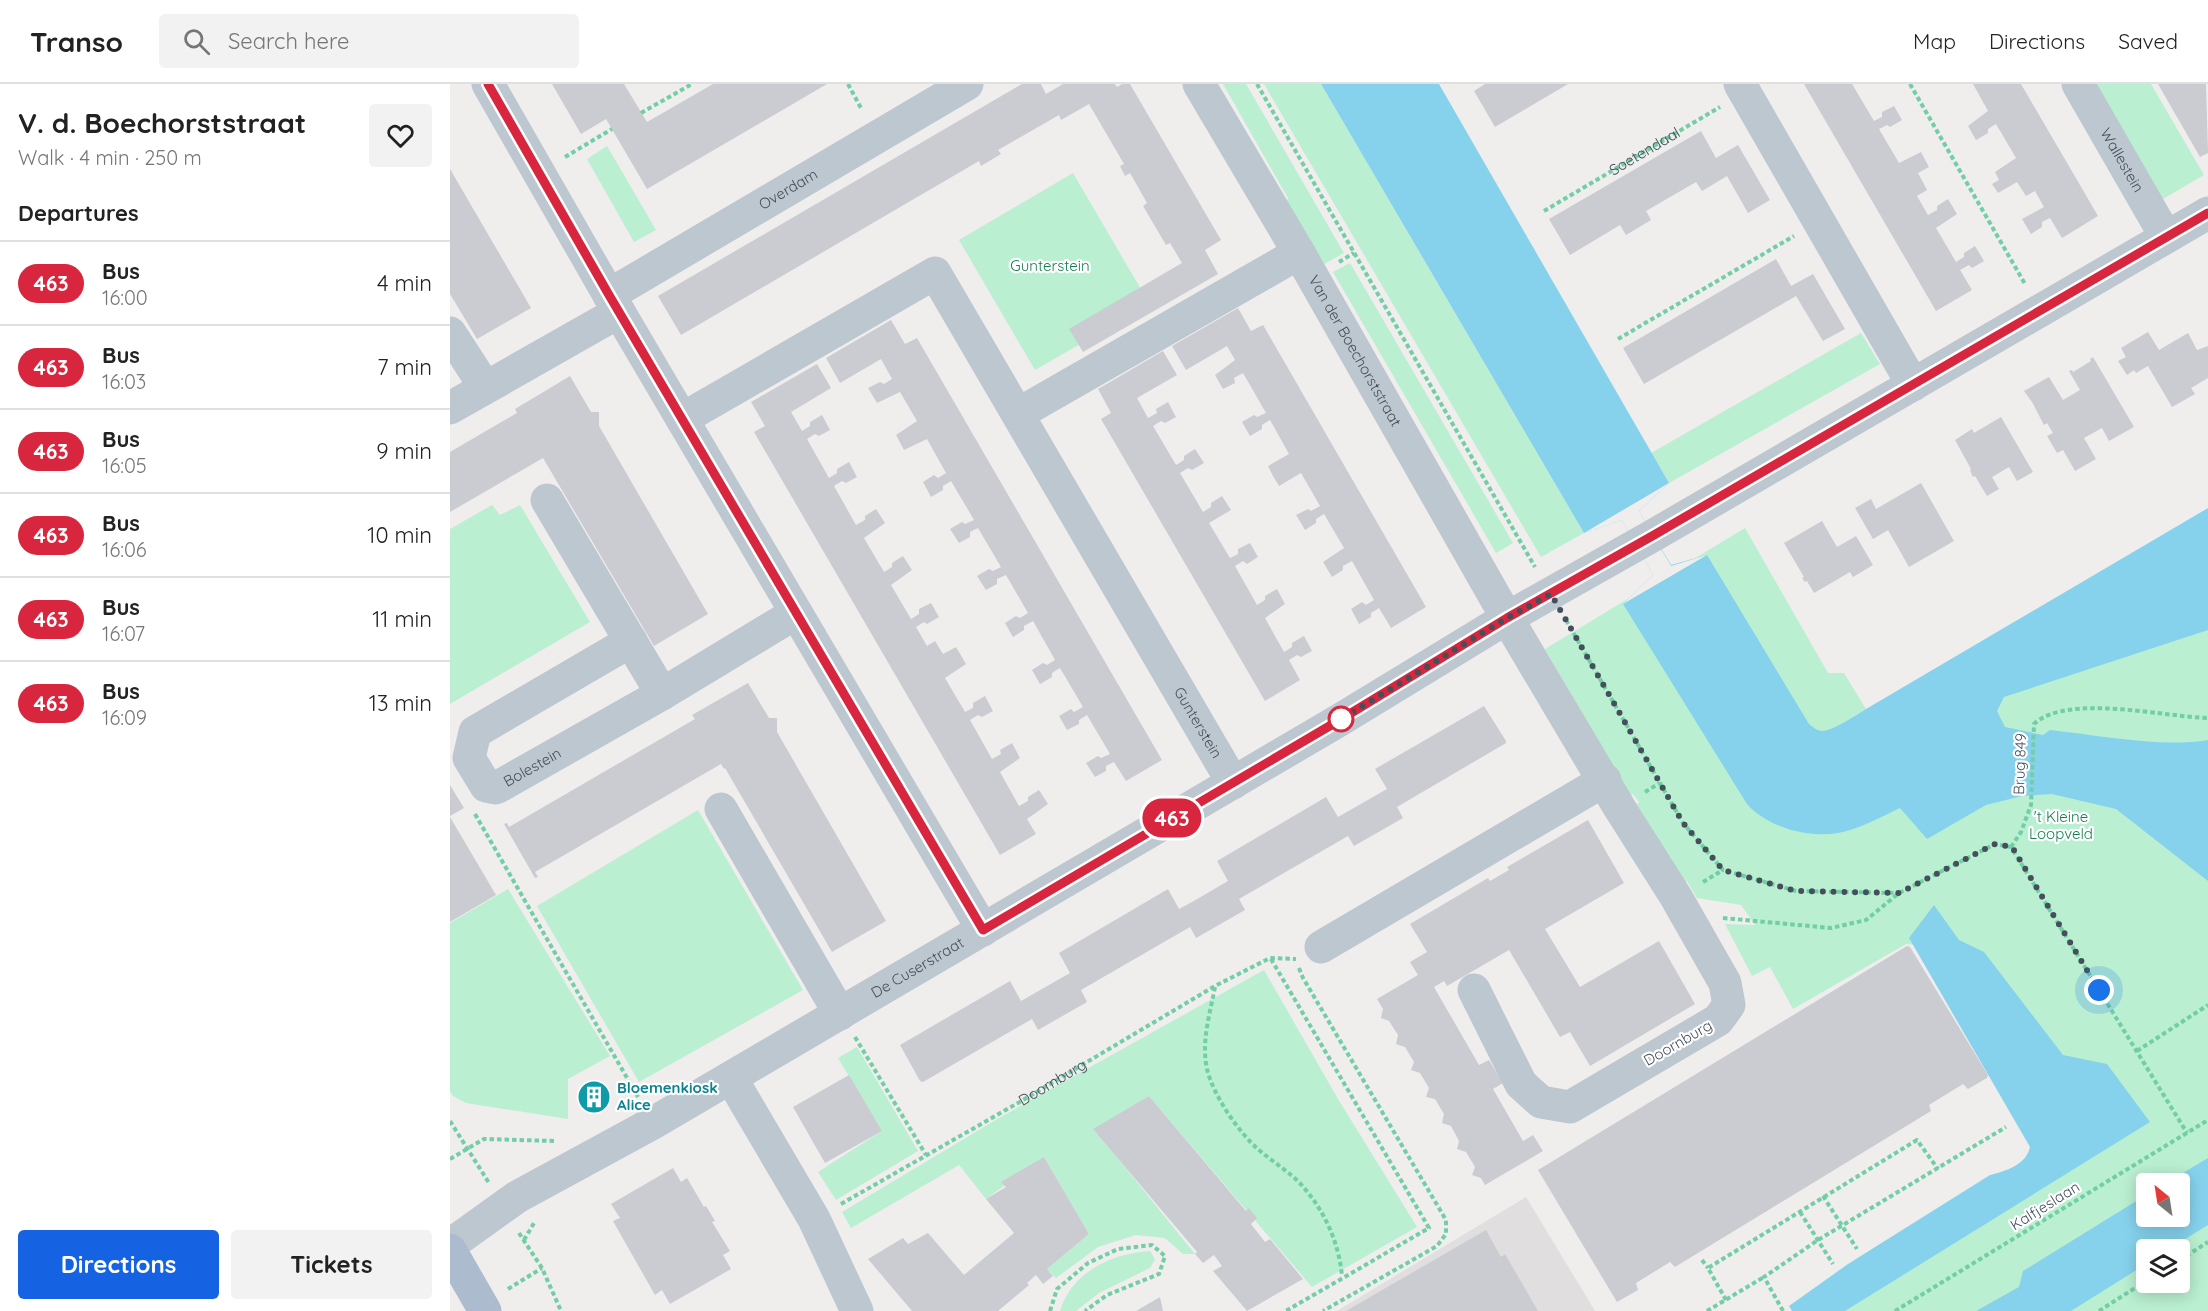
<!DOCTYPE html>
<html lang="en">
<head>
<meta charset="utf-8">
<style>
	:root { --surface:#fff; --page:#f2f2f2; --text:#222; --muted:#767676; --line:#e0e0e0; --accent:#1563e2 }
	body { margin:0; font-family:Quicksand,sans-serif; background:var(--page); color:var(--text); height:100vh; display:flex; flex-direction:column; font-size:22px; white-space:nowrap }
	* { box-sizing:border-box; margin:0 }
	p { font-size:20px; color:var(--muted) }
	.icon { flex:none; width:33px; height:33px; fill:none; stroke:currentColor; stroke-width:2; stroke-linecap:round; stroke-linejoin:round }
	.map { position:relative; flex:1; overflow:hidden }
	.drawer { display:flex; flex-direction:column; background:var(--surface); width:450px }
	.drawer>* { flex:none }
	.badge { padding:0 12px; border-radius:20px; font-size:21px; line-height:39px }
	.needle { width:39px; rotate:330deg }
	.controls { position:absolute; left:1686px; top:1089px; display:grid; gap:12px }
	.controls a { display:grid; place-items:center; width:54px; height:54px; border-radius:6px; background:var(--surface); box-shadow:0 3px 15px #0003; font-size:30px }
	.you { position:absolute; width:30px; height:30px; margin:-15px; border:4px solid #fff; border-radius:50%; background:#1a73e8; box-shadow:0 0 0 9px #1a73e833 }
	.map>.badge { position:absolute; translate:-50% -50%; box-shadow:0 0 0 3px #fff }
	h2 { padding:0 18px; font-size:22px; line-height:54px }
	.round { display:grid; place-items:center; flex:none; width:63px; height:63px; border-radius:6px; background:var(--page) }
	.summary { display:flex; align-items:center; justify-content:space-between; height:102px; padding:0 18px }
	h1 { font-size:28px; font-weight:700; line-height:45px }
	.cta { display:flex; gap:12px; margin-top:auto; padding:12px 18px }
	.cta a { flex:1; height:69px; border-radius:6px; background:var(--accent); color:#fff; font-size:24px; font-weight:700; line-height:69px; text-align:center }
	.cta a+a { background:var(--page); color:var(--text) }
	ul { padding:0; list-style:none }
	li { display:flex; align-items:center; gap:18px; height:84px; padding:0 18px; border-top:2px solid var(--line) }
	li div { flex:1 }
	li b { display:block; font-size:22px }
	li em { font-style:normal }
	li .badge { min-width:66px; font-weight:700; text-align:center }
	header { display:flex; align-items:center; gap:36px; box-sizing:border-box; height:84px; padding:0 30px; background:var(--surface); border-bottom:2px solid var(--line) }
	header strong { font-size:28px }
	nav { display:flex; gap:33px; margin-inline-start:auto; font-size:21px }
	.search { width:420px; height:54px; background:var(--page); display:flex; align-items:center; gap:15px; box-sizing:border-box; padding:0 21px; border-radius:6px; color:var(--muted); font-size:22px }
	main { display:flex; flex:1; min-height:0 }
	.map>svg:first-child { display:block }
	.education { fill:#e1dedf }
	.green { fill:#baefd1; fill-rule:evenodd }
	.water { fill:#86d2ed }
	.pier { fill:#f0eded }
	.building { fill:#caccd2 }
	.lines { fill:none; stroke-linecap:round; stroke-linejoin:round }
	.path { stroke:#71cea5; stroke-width:4; stroke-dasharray:4.5 3; stroke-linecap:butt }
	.minor { stroke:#bdc7d0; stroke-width:33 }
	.major { stroke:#acbbcd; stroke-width:33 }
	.line-casing { stroke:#fff; stroke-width:14 }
	.line { stroke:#d7263d; stroke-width:9 }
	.walk { stroke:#454f5b; stroke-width:6; stroke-dasharray:0 10.8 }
	.stop-dot { fill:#fff; stroke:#d7263d; stroke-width:3 }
	.labels { text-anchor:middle; stroke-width:4.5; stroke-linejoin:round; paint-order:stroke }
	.street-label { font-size:15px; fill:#454f5b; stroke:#fff }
	.park-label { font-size:15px; fill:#147e4f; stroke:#fff }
	.culture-label { font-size:15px; font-weight:bold; fill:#0d838f; stroke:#fff; text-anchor:start }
</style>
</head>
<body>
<header>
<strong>Transo</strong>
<div class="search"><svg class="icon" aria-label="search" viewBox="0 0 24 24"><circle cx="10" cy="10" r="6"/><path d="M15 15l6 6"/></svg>Search here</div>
<nav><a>Map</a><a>Directions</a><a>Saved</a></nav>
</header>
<main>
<section class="drawer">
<div class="summary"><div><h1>V. d. Boechorststraat</h1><p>Walk · 4 min · 250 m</p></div><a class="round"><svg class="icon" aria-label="heart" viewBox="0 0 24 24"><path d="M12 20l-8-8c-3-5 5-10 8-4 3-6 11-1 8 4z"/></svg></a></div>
<h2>Departures</h2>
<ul>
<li><span class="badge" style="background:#d7263d;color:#fff">463</span><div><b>Bus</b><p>16:00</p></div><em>4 min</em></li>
<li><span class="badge" style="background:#d7263d;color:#fff">463</span><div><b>Bus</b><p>16:03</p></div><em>7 min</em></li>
<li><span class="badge" style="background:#d7263d;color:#fff">463</span><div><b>Bus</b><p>16:05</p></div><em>9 min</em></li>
<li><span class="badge" style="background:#d7263d;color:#fff">463</span><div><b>Bus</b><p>16:06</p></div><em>10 min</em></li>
<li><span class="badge" style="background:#d7263d;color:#fff">463</span><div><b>Bus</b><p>16:07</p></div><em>11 min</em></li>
<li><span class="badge" style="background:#d7263d;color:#fff">463</span><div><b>Bus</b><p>16:09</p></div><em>13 min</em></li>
</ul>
<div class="cta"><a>Directions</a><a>Tickets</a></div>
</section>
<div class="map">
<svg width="1758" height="1227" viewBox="0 0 1758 1227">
	<rect width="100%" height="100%" fill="#f0eded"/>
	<polygon class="education" points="1076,1113 1145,1227 887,1227"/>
	<g class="green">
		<polygon points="773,0 796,0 894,169 867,184 834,125 838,114"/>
		<polygon points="814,0 871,0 1134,449 1091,473"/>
		<polygon points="1630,0 1701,0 1754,91 1706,119"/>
		<polygon points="157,62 206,146 184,158 137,75"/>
		<polygon points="623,89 692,207 632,259 585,286 509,156"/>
		<polygon points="900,179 1063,459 1046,469 883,188"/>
		<polygon points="1411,249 1430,280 1219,399 1201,369"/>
		<polygon points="42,421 50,431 70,421 140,538 0,620 0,445"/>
		<polygon points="1295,444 1378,589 1394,589 1416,625 1403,633 1758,508 1758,1092 1730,1100 1696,1100 1696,1130 1537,1227 1380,1227 1658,1051 1533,868 1456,860 1343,925 1320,883 1302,892 1275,840 1305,841 1291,821 1247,814 1237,797 1233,799 1187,720 1189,718 1183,710 1180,712 1095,565"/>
		<polygon points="248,726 353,906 189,998 87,822"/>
		<polygon points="58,805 160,972 118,995 118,1035 16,1019 3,1012 0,1007 0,839"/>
		<polygon points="814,886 888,1015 967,1143 862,1203 699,1012 644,1045 745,1170 733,1170 715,1154 686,1151 648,1163 606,1194 597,1185 639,1150 594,1073 536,1115 509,1081 401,1144 392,1128 549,1034"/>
		<polygon points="407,963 468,1067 386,1116 368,1088 432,1047 388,974"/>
		<path d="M1758,1128V1227H1592ZM1696,1166H1730V1198H1696Z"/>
		<path d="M700,1167L705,1175L700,1184L649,1209L626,1227H610C622,1188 662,1169 700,1167Z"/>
	</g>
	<g class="water">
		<path d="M871,0H989L1219,399L1189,427L1221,481L1257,471L1359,640C1363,643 1367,647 1372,647C1383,647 1406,631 1416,625L1758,424V546L1554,613L1547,627L1555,643L1593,651L1600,646C1648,651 1711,664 1758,656V797L1666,725L1602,710L1572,712L1536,721L1477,755L1450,724C1431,733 1409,745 1388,749C1358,754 1317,743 1297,720L1173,520L1203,491L1172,436L1134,449Z"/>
		<path d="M1484,821L1509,856L1534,868L1613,971L1657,980L1700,1038L1395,1227H1342L1339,1222L1398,1180L1540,1091C1556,1087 1576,1081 1580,1063L1459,854Z"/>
		<polygon points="1758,1074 1758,1141 1719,1165 1696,1166 1696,1180 1621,1227 1526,1227 1569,1203 1573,1187 1696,1111 1696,1132 1730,1132 1730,1100 1716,1099"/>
	</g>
	<polygon class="pier" points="1219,399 1189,427 1221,482 1257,471 1173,520 1203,491 1172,436 1134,449"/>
	<g class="building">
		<polygon points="102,0 174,0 197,38 263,0 377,0 197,105 156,35 131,50"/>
		<polygon points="572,0 591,0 596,10 613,0 665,0 667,3 672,0 680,0 771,156 755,166 768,190 633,268 619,245 732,179 720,159 716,161 693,122 697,119 680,89 675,92 670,82 674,80 639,20 611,36 609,31 548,66 551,70 531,82 529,77 231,251 208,212"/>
		<polygon points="1035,0 1118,0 1045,43 1024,7"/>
		<polygon points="1354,0 1402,0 1424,37 1432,33 1432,28 1444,22 1452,36 1440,43 1437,41 1429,45 1449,79 1471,68 1479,83 1468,89 1477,106 1467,112 1478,131 1487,126 1487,122 1498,115 1507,130 1486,144 1506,178 1514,173 1514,169 1525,162 1534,177 1522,184 1519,181 1510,186 1522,206 1486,227"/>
		<polygon points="1523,0 1571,0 1648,132 1612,154 1600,134 1592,138 1592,143 1581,150 1572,135 1594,123 1585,107 1576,112 1567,98 1548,109 1542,100 1549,96 1545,88 1566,74 1546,40 1538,45 1538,49 1526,56 1518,42 1538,27"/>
		<polygon points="1708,0 1756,0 1758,69 1750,73"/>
		<polygon points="1251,47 1266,74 1288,61 1320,116 1298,129 1277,92 1252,107 1246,98 1196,127 1201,136 1176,151 1170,141 1120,171 1099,135"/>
		<polygon points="0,85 81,224 27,255 0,210"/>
		<polygon points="1326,175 1341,202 1363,190 1395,245 1373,257 1346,212 1194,300 1173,264"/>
		<polygon points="788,224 801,247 813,241 976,523 941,544 929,524 921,529 921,533 909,540 901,525 912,518 916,521 924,516 902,477 893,482 893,486 882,493 873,478 894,464 874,430 866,435 866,439 855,446 851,439 846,431 858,425 861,427 870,422 851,389 829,402 823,392 818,382 839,370 820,336 812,341 812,345 800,352 792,338 804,331 807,333 816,329 793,289 784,294 785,299 773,305 765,291 785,276 777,262 736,286 722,262"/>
		<polygon points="441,236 455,260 467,254 712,676 676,697 664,678 656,682 656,687 645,693 636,679 648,672 651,674 660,670 637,631 629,636 629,640 617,646 609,632 621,625 624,628 633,623 610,584 602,589 602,593 590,600 582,586 593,579 597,581 605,576 583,537 574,542 574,546 563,553 555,539 566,532 570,534 578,529 556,491 547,495 547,500 536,506 527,492 539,485 543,487 551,483 528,444 520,448 520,453 509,459 500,445 512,438 515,440 524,436 501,397 493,402 493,406 481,413 473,398 484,391 488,394 496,389 477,355 454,366 446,351 467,337 450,308 427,319 418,304 430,298 434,300 442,295 431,275 390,299 376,274"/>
		<polygon points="1698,248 1709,266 1738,249 1747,266 1758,262 1758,294 1741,304 1745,310 1722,323 1698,282 1686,289 1684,286 1677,291 1668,277 1676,273 1671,264"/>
		<polygon points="713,267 727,291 687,314 698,334 707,329 706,325 718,318 726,333 715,339 711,337 703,342 726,381 734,376 734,372 745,365 754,379 742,386 738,384 730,389 753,428 761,423 761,419 772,412 781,426 759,439 780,474 788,470 788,465 800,459 808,473 797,480 793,477 785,482 807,521 815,516 815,512 827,505 835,520 815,534 834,568 842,563 842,559 854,552 862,567 851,573 847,571 839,576 850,596 815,617 651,335 661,329 648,305"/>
		<polygon points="1643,273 1684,343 1659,357 1652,344 1634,354 1646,375 1625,387 1613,366 1607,369 1597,352 1603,349 1597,339 1594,341 1582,318 1574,307 1599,293 1613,316 1630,306 1619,287 1622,286 1623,288 1641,277 1640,275"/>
		<polygon points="367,280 381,304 341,328 352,347 360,342 360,338 372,331 380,346 369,352 365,350 357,355 379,394 387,389 387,385 399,378 407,393 396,399 392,397 384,402 406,441 415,436 415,432 426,425 435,439 414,454 434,488 442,483 442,479 453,472 462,486 441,501 461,535 469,530 469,525 481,519 489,533 477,540 474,538 466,543 477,562 485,557 493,570 506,563 516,580 495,594 515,628 523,624 523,619 535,612 543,627 532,633 528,631 520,636 542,675 551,670 550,666 562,659 570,674 550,688 569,722 578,717 578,713 589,706 598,720 577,735 586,750 550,771 304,348 315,342 301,318"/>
		<polygon points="120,292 141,328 149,328 149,342 258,530 204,562 93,374 0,428 0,368 67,329 65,325"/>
		<polygon points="1551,333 1583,388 1567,397 1559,383 1542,393 1549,405 1537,412 1525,392 1523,393 1520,386 1521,385 1505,356 1522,345 1524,349"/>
		<polygon points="1471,399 1504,457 1459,483 1438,446 1423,455 1405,424 1421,415 1426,425"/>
		<polygon points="1372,437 1387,463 1406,452 1423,481 1403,493 1400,488 1364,509 1357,497 1355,498 1352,494 1354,493 1334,459"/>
		<polygon points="298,599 319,634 327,634 327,648 436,837 382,868 275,684 274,685 271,680 85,788 88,793 85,794 54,740 57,739 59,743 245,635 242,631"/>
		<polygon points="1034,622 1056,657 1056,659 947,723 953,734 904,762 898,752 789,815 795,826 746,854 740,843 631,906 637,918 588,946 582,935 473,998 470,997 450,961 560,897 571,917 620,889 609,869 718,805 729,825 742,818 778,797 767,777 876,713 888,733 937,705 925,685"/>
		<polygon points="0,701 14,724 0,732"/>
		<polygon points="0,733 46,811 0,838"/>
		<polygon points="1138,736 1174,799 1095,845 1130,903 1209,857 1245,920 1140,982 1120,948 1110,953 1059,866 997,902 994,897 984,903 1029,981 1039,976 1053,999 1043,1005 1073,1057 1083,1051 1093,1067 1035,1101 1031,1094 1022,1091 1025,1083 1016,1068 1007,1065 1009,1057 1001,1042 992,1039 994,1030 985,1015 976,1013 979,1004 970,989 961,986 964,978 955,963 946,960 948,951 939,937 931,934 933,925 927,915 968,891 960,878 977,868 960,840 1038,794 1040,797 1059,786 1057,783"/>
		<polygon points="1457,862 1460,863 1538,991 1537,994 1518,1005 1513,1000 1479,1021 1481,1027 1225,1183 1220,1178 1186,1199 1188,1206 1167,1218 1088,1086"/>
		<polygon points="399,991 432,1047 375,1079 343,1023"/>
		<polygon points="151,1000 159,1013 138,1026 130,1012"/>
		<polygon points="699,1012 796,1127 799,1124 807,1134 801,1140 815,1158 820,1155 853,1195 797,1227 763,1187 772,1182 764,1171 753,1179 745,1170 747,1168 643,1045"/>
		<polygon points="594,1073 639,1150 597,1185 603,1192 593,1200 586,1191 577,1199 579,1201 548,1227 462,1227 418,1175 453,1154 458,1160 478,1149 514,1191 564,1149 536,1115 556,1103 551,1098"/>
		<polygon points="223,1084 231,1098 237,1094 254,1123 256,1122 265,1137 262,1138 280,1167 273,1171 281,1185 220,1220 212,1206 205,1211 163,1137 170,1134 161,1120"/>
		<polygon points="1036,1146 1051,1173 1055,1170 1088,1227 896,1227"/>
		<polygon points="710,1213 713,1227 686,1227"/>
	</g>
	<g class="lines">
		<g class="path">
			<polyline points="398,0 412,26"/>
			<polyline points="807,0 1085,483"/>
			<polyline points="1460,0 1575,200"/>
			<polyline points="191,29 242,0"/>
			<polyline points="115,73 162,45"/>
			<path id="s1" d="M1094,127L1270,23"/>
			<polyline points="889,178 904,169"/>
			<polyline points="1168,255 1344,152"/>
			<polyline points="1116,536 1233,739 1273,786 1346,807 1449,809"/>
			<polyline points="1195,708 1210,699"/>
			<polyline points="25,730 188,1013"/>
			<path d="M1561,763L1571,748L1581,721L1584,640C1617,609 1714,633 1758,634"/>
			<polyline points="1253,798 1273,786"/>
			<polyline points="1273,834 1381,844 1416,836 1449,809 1545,760 1561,763 1737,1049"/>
			<polyline points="821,875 979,1144 836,1227"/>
			<polyline points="849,884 853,894 996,1136 996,1150 987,1162 873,1227"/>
			<path d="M765,903C760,930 751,957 757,985C763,1011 789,1049 809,1066C824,1079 842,1089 855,1105C876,1130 889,1160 892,1192"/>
			<polyline points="405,953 476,1071"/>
			<polyline points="1687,967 1758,921"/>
			<polyline points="0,1037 39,1099"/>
			<polyline points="0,1075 34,1055 104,1057"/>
			<polyline points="1373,1112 1407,1165"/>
			<path id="s2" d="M391,1120L568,1019L765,902L820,874L846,875"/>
			<polyline points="1350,1128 1383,1180"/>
			<polyline points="69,1149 92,1184 111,1227"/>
			<polyline points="74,1156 84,1139"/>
			<polyline points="1252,1176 1258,1184"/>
			<polyline points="1730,1176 1758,1158"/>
			<polyline points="58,1205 92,1184"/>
			<polyline points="1276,1216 1258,1184 1467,1056 1488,1085"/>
			<polyline points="600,1227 607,1205 638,1179 668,1165 702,1161 715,1172 709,1190 657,1211 635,1227"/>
			<polyline points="1257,1227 1314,1193"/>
			<polyline points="1333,1227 1314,1193 1368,1156 1556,1043"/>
			<polyline points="1445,1227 1758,1036"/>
			<polyline points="1649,1227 1696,1197"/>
		</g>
		<g class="minor">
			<polyline points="38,0 159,211 533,846"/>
			<path id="s3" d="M749,0L849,169L1057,534L1169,723L1226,813L1275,899L1279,921L1268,936L1120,1023L1091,1018L1071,1000L1024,906"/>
			<polyline points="1290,0 1463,301"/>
			<path id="s4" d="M1628,0L1716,153"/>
			<path id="s5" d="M159,211L517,0"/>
			<polyline points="0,249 35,303"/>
			<polyline points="0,324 169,228"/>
			<polyline points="568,330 849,169"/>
			<path id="s6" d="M232,335L485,189L783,699"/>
			<polyline points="97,416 212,610"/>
			<path id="s7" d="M181,557L25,648L19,674L36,702L46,704L212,610L346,529"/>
			<polyline points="271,725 390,930"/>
			<polyline points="871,863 1155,696"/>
			<polyline points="281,994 364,1135 407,1227"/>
			<path id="s8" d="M0,1161L67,1113L203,1039L888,637L1057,534L1204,451L1758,129"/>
		</g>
		<polyline class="major" points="0,1166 35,1227"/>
	</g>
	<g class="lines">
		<g class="line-casing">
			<polyline id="line" points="38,0 159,211 533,846 888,637 1057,534 1204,451 1758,129"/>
		</g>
		<use href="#line" class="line"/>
		<polyline class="walk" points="891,635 888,637 1057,534 1101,510 1233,739 1273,786 1346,807 1449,809 1545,760 1562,763 1649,906"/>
	</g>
	<defs>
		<g id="building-disc" transform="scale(1.725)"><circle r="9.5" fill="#0f9aa8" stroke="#fff"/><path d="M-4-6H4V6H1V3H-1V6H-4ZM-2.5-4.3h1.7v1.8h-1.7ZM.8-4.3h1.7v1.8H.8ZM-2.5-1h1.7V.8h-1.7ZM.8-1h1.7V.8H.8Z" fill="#fff"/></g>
	</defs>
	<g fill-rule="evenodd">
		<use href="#building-disc" x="144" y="1013"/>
	</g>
	<circle class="stop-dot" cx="891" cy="635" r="12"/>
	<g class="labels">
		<g class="street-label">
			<text dy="5" stroke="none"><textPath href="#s1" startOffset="117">Soetendaal</textPath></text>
			<text dy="5" stroke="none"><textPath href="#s4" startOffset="88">Wallestein</textPath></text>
			<text dy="5" stroke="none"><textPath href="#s5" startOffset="208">Overdam</textPath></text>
			<text dy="5" stroke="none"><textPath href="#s3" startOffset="309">Van der Boechorststraat</textPath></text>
			<text dy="5" stroke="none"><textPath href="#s6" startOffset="813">Gunterstein</textPath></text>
			<text transform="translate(1570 680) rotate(-88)" y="5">Brug 849</text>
			<text dy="5" stroke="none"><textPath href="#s7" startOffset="292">Bolestein</textPath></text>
			<text dy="5" stroke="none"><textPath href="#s8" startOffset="544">De Cuserstraat</textPath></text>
			<text transform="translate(1228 959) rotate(-30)" y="5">Doornburg</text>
			<text dy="5" stroke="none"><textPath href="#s2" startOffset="244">Doornburg</textPath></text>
			<text transform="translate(1595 1122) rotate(-32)" y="5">Kalfjeslaan</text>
		</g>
		<g class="park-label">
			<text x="600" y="187">Gunterstein</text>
			<text x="1611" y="738">'t Kleine<tspan x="1611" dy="17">Loopveld</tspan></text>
		</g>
		<g class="culture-label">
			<text x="167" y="1009">Bloemenkiosk<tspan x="167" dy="17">Alice</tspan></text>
		</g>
	</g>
</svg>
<div class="controls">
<a><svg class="needle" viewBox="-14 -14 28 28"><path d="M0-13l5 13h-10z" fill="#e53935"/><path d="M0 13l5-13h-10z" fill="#767676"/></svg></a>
<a><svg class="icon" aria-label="layers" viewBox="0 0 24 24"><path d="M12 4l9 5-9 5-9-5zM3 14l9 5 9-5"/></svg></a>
</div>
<div class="you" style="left:1649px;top:906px"></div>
<b class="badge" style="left:722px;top:734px;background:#d7263d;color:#fff">463</b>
</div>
</main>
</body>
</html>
